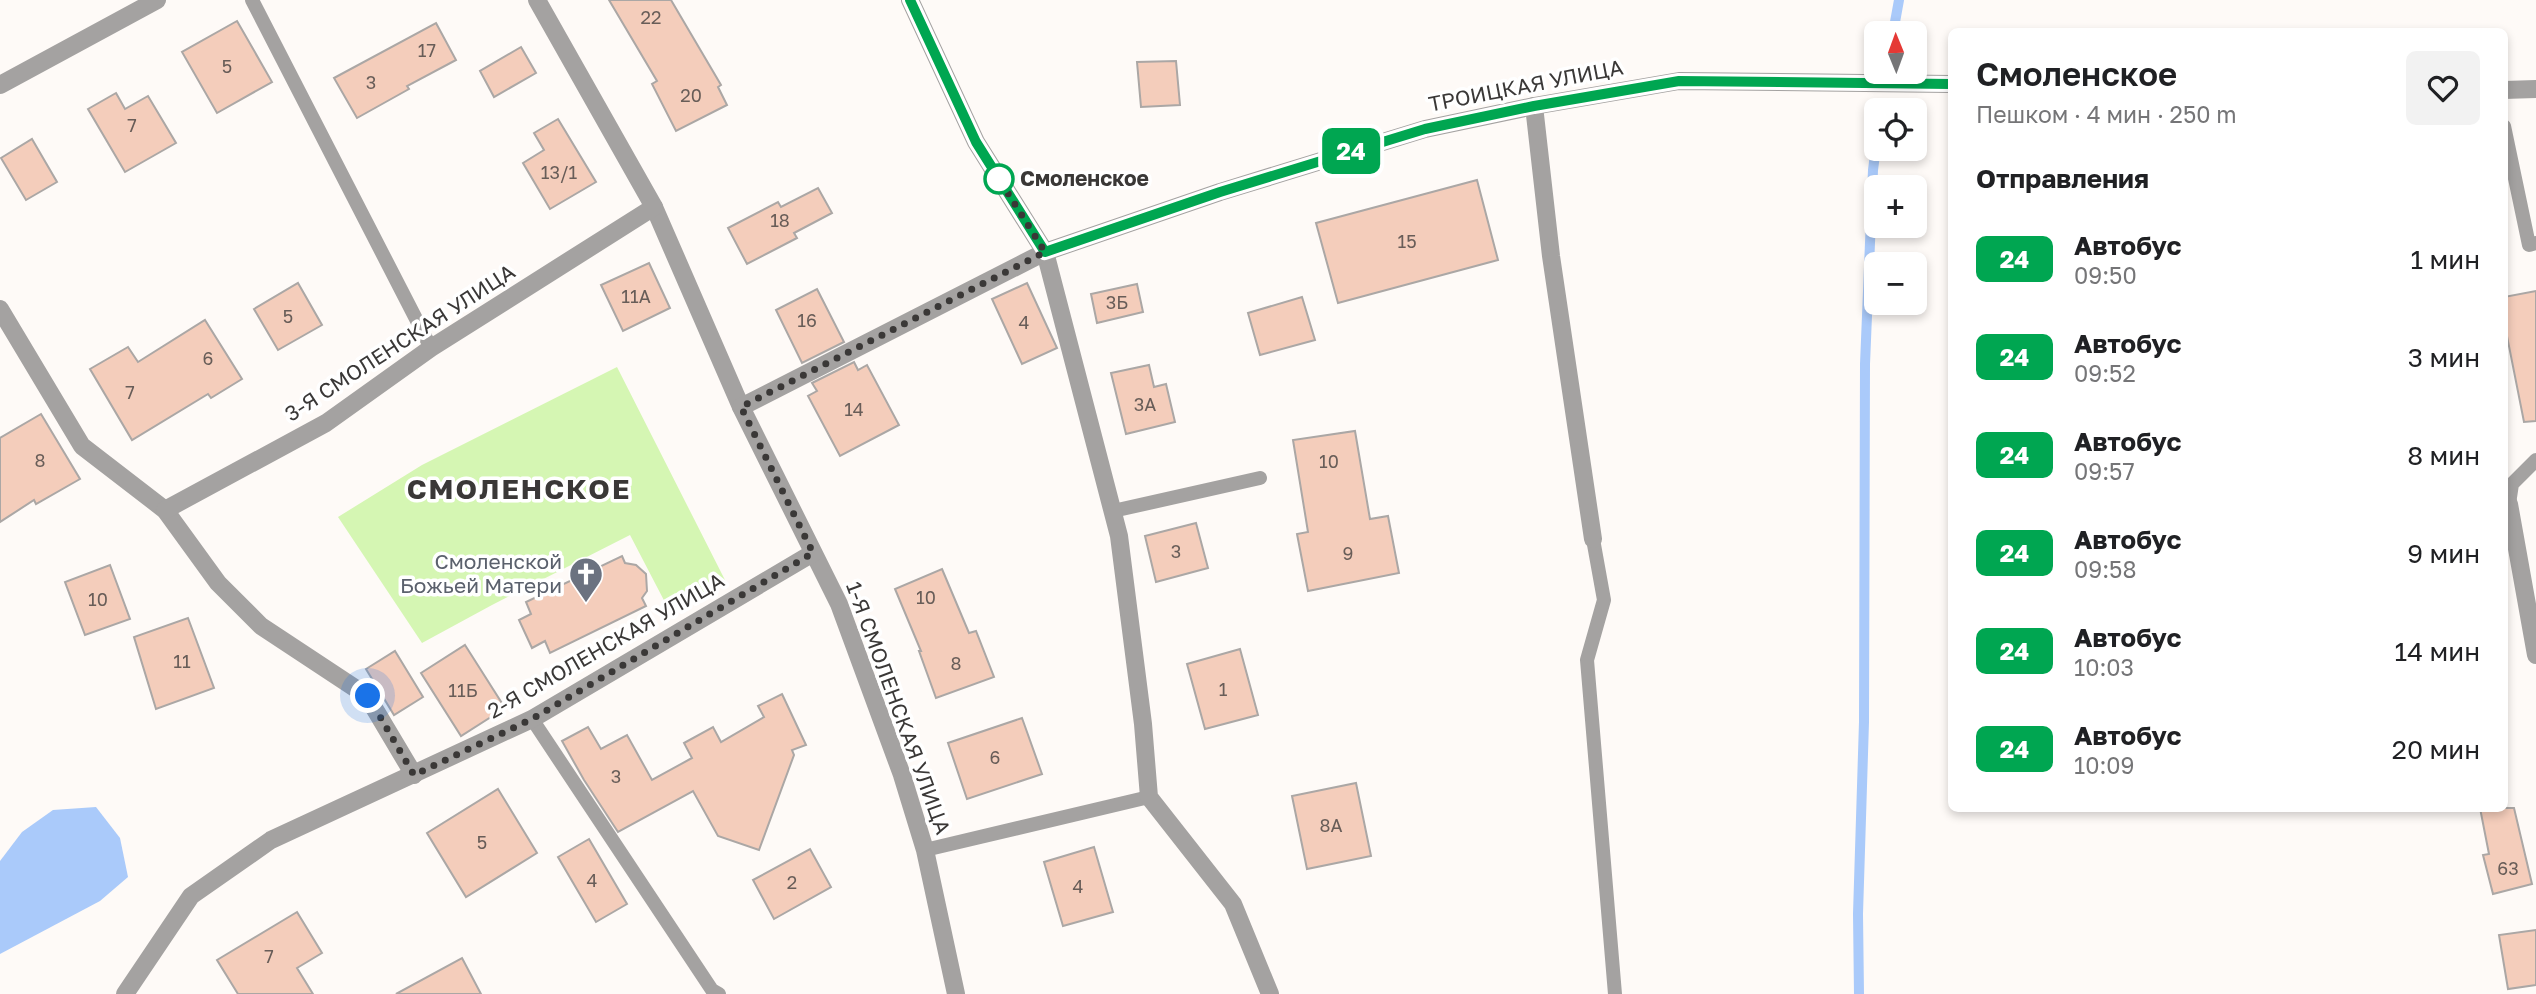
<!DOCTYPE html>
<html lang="ru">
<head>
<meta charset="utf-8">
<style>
	:root { --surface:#fff; --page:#f2f2f2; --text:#202124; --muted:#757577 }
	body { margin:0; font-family:"Golos Text",sans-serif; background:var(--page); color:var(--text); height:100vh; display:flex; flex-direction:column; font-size:26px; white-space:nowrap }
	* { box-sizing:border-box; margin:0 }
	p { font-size:23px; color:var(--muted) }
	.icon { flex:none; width:38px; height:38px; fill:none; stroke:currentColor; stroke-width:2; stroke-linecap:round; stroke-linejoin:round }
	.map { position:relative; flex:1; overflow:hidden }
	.drawer { position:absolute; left:1948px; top:28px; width:560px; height:784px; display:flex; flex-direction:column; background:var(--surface); border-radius:10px; box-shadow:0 4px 10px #0003 }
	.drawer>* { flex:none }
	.badge { padding:0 14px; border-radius:10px; font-size:24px; line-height:46px }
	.needle { width:46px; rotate:359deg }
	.buttons { position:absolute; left:1864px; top:21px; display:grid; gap:14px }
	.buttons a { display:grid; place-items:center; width:63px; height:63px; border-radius:10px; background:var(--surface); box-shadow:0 4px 10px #0003; font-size:35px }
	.you { position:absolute; width:35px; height:35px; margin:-18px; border:5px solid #fff; border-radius:50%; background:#1a73e8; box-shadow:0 0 0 10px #1a73e833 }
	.map>.badge { position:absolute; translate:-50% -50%; box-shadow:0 0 0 4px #fff }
	h2 { padding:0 28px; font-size:26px; line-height:63px }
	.round { display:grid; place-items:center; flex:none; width:74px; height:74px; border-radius:10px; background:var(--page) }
	.overview { display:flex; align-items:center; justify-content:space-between; height:119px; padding:0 28px }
	h1 { font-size:33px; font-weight:600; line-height:52px }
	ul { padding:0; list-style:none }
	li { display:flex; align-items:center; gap:21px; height:98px; padding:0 28px }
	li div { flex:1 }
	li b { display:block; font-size:26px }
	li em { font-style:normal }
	li .badge { min-width:77px; font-weight:700; text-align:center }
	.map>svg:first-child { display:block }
	.green { fill:#d5f6b3 }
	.water { fill:#aacafa }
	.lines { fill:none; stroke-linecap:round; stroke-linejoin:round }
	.stream { stroke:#aacafa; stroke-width:10 }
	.building { fill:#f4cdbb; stroke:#aba7a5; stroke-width:2 }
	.service { stroke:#a4a2a1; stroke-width:14 }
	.minor { stroke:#a4a2a1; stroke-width:18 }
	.line-casing { stroke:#fff; stroke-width:16 }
	.line { stroke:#00a651; stroke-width:10 }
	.walk { stroke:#3a3837; stroke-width:7; stroke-dasharray:0 12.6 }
	.stop-dot { fill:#fff; stroke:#00a651; stroke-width:3.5 }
	.labels { text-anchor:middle; stroke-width:7; stroke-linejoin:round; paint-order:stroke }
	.number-label { font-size:18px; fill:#685d58 }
	.street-label { font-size:21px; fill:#3a3837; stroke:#fff }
	.stop-label { font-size:21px; font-weight:bold; fill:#3a3837; stroke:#fff; text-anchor:start }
	.worship-label { font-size:21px; fill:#5b616d; stroke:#fff; text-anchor:end }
	.district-label { font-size:28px; font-weight:bold; letter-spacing:2px; fill:#3a3837; stroke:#fff }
</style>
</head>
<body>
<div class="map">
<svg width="2536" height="994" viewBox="0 0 2536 994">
	<rect width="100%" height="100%" fill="#fefaf7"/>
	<polygon class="green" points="617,367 726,582 669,610 630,535 492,605 422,643 338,517 422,465"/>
	<polygon class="water" points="96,807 120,838 128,877 100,901 0,954 0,861 22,832 53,810"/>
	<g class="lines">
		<g class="stream">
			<polyline points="1893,33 1899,0"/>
			<polyline points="1859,994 1858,914 1864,722 1865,364 1873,170 1876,147"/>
		</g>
	</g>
	<g class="building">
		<polygon points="609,0 671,0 721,85 718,87 727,105 676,131 652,84 657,81"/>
		<polygon points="237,21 272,82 217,113 182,52"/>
		<polygon points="436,23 456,60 407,86 409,89 357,118 334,78"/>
		<polygon points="521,47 536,73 494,97 480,71"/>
		<polygon points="1176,61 1180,105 1141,107 1137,62"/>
		<polygon points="116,93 125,109 148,96 176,143 125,172 88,109"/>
		<polygon points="558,119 596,182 550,209 523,163 544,150 534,133"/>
		<polygon points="32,139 57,182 26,200 1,158"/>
		<polygon points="1477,180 1498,260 1338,303 1316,223"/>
		<polygon points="818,188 832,213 794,233 797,238 747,264 728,228 778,202 781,207"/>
		<polygon points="649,263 670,308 623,331 601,285"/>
		<polygon points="298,283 322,325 278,350 254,309"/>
		<polygon points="1027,283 1057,348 1022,364 992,299"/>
		<polygon points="1137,284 1143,312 1097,323 1091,294"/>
		<polygon points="817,289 844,342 802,363 776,310"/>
		<polygon points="2536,291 2536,421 2524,422 2504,321 2504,297"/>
		<polygon points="1302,297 1315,340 1260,355 1248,313"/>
		<polygon points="205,320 242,379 211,398 208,394 132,440 90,369 128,347 138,362"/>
		<polygon points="854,362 858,370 867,365 899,425 840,456 808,396 817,391 812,383"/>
		<polygon points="1149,365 1154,387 1166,384 1175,422 1126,434 1111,373"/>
		<polygon points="41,414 80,479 36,504 34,500 0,522 0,438"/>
		<polygon points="1355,431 1370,519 1388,516 1399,573 1308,591 1297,534 1308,532 1293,440"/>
		<polygon points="1196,523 1208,568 1156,582 1145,536"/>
		<polygon points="622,556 625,563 636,565 646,574 647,591 642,598 646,606 550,653 545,641 532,648 519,620 531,614 526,602"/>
		<polygon points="110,565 130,619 85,635 65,582"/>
		<polygon points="942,569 969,633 976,631 994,677 936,698 919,651 921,651 895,589"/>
		<polygon points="188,618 214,688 156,709 134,637"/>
		<polygon points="465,645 505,708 461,736 421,673"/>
		<polygon points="1240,649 1258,715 1205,729 1187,664"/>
		<polygon points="395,651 423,697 394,715 366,669"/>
		<polygon points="782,694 806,745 792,750 794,755 759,850 718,836 693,791 618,832 584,780 562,741 588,727 601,749 627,735 652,780 692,758 684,743 713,727 721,742 764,717 758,706"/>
		<polygon points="1022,718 1042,774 967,799 948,743"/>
		<polygon points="1356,783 1371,856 1307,869 1292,796"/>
		<polygon points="498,789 537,853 466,897 427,833"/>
		<polygon points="2480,808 2514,808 2532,884 2493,894 2483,855 2489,854"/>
		<polygon points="589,839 627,904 596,922 558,857"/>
		<polygon points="1094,847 1113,912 1063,926 1044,862"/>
		<polygon points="810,849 831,887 774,919 753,880"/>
		<polygon points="297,912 322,953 297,968 313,994 238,994 217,960"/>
		<polygon points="2536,930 2536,985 2508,989 2499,935"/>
		<polygon points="462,958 481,994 396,994"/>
	</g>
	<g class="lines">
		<g class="service">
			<polyline points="252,0 431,348"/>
			<polyline points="2504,126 2529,245 2536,243"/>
			<polyline points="2509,504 2512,484 2536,460"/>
			<polyline points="1113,511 1260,478"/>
			<polyline points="1593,539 1604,600 1587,660 1615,994"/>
			<polyline points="532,719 712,990 719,994"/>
			<polyline points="925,850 1149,797"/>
		</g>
		<g class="minor">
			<polyline points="537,0 654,207 741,407 839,604 902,775 925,850 956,994"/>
			<polyline points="910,0 976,142 1045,252 1119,536 1143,724 1149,797 1233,904 1270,994"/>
			<polyline points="0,85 157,0"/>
			<polyline points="2504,90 2536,89"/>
			<polyline points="1534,106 1551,256 1593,539"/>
			<polyline points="0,309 82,446 165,510 218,583 261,626 367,696 414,775"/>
			<polyline points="741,407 1045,252 1220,192 1425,129 1534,106 1679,81 1951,84"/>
			<polyline points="2509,504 2536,655"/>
			<polyline points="165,510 326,423 431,348 654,207"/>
			<polyline points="125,994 191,896 271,840 532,719 813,553"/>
		</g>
	</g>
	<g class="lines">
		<g class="line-casing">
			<polyline id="line" points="910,0 976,142 1045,252 1220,192 1425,129 1534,106 1679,81 1951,84"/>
		</g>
		<use href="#line" class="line"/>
		<polyline class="walk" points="368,696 414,775 532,719 813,553 741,407 1045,252 999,179"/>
	</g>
	<defs>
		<g id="church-pin" transform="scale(1.75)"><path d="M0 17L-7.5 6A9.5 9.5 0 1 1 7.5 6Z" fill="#6b7280" stroke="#fff"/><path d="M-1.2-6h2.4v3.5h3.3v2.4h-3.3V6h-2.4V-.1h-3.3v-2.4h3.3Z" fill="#fff"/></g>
	</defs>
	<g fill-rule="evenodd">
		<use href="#church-pin" x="586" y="574"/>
	</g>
	<circle class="stop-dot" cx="999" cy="179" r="14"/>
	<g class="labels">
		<g class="number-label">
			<text x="651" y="24">22</text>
			<text x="427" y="57">17</text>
			<text x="227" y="73">5</text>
			<text x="371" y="89">3</text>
			<text x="691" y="102">20</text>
			<text x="132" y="132">7</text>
			<text x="559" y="179">13/1</text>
			<text x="780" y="227">18</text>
			<text x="1407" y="248">15</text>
			<text x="636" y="303">11А</text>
			<text x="1117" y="309">3Б</text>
			<text x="288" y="323">5</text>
			<text x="807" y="327">16</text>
			<text x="1024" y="329">4</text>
			<text x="208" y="365">6</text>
			<text x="130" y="399">7</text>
			<text x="1145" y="411">3А</text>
			<text x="854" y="416">14</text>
			<text x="40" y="467">8</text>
			<text x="1329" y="468">10</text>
			<text x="1176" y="558">3</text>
			<text x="1348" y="560">9</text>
			<text x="926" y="604">10</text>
			<text x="98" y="606">10</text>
			<text x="182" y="668">11</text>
			<text x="956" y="670">8</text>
			<text x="1223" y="696">1</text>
			<text x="463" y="697">11Б</text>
			<text x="995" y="764">6</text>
			<text x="616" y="783">3</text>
			<text x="1331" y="832">8А</text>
			<text x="482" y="849">5</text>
			<text x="2508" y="875">63</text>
			<text x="592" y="887">4</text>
			<text x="792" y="889">2</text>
			<text x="1078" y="893">4</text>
			<text x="269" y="963">7</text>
		</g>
		<g class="street-label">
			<text transform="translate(1526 86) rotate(-11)" y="7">ТРОИЦКАЯ УЛИЦА</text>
			<text transform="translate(400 343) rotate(-33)" y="7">3-Я СМОЛЕНСКАЯ УЛИЦА</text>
			<text transform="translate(606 646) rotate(-30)" y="7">2-Я СМОЛЕНСКАЯ УЛИЦА</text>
			<text transform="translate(898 708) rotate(70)" y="7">1-Я СМОЛЕНСКАЯ УЛИЦА</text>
		</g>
		<g class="stop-label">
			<text x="1020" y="186">Смоленское</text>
		</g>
		<g class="worship-label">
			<text x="562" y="569">Смоленской<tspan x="562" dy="24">Божьей Матери</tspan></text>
		</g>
		<g class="district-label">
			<text x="519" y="499">СМОЛЕНСКОЕ</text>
		</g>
	</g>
</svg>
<div class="buttons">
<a><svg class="needle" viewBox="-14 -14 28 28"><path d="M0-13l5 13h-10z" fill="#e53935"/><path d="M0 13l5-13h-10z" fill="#757577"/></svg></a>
<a><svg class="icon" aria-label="locate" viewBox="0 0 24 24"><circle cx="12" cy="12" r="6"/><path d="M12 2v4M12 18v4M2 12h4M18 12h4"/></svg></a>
<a>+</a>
<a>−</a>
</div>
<div class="you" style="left:368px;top:696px"></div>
<b class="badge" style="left:1351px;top:151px;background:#00a651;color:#fff">24</b>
<section class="drawer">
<div class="overview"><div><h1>Смоленское</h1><p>Пешком · 4 мин · 250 m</p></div><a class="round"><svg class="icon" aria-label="heart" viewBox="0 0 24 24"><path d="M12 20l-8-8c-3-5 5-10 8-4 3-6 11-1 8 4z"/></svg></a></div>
<h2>Отправления</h2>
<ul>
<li><span class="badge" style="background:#00a651;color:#fff">24</span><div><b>Автобус</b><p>09:50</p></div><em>1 мин</em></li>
<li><span class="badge" style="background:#00a651;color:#fff">24</span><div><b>Автобус</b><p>09:52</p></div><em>3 мин</em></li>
<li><span class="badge" style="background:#00a651;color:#fff">24</span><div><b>Автобус</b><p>09:57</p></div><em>8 мин</em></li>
<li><span class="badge" style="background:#00a651;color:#fff">24</span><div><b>Автобус</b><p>09:58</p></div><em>9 мин</em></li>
<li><span class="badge" style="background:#00a651;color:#fff">24</span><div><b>Автобус</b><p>10:03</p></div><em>14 мин</em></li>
<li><span class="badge" style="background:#00a651;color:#fff">24</span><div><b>Автобус</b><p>10:09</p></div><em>20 мин</em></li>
</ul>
</section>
</div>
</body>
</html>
